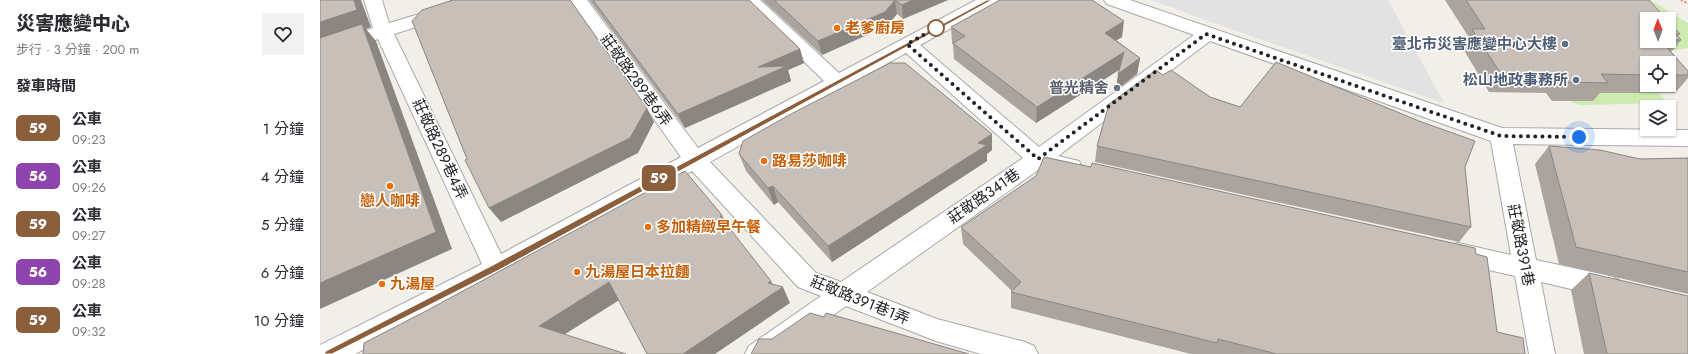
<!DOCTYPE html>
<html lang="zh-TW">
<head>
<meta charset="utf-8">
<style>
	:root { --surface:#fff; --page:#f2f2f3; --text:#2b2b33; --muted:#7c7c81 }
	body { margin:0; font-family:Jost,"Noto Sans TC",sans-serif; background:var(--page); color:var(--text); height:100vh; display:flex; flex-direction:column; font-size:15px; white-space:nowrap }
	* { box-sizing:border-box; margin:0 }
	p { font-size:13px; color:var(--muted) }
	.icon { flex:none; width:22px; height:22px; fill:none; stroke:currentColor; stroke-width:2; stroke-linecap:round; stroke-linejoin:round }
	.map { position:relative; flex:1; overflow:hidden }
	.side { display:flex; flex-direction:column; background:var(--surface); width:320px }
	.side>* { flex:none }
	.badge { padding:0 8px; border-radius:6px; font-size:14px; line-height:26px }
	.needle { width:26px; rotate:359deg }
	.buttons { position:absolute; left:1320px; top:12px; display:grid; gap:8px }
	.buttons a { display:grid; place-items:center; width:36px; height:36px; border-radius:0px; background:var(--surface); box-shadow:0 1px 3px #0004; font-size:20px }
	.you { position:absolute; width:20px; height:20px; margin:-10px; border:3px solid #fff; border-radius:50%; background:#1a73e8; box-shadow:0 0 0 6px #1a73e833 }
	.map>.badge { position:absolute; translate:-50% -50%; box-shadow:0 0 0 2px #fff }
	h2 { padding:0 16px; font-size:15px; line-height:36px }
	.round { display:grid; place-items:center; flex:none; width:42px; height:42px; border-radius:0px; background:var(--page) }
	.summary { display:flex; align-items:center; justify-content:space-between; height:68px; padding:0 16px }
	h1 { font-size:19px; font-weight:800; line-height:30px }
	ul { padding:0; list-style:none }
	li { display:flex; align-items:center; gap:12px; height:48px; padding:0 16px }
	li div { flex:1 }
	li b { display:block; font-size:15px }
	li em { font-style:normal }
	li .badge { min-width:44px; font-weight:700; text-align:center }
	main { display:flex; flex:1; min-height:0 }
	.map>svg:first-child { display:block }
	.grass { fill:#cdebb0 }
	.parking { fill:#e2e2e2 }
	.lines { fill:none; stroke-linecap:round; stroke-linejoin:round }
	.minor-casing { stroke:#a9a9a9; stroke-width:2 }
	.path { stroke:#fa8072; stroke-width:2; stroke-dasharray:2 2; stroke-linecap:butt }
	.minor { fill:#fff; fill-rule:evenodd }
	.wall { fill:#aba49e; fill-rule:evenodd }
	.shaded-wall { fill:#8b8681 }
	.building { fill:#c7bfb8; stroke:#8b8681 }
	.line { fill:#8b5e3c; stroke:#fff }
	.walk { stroke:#222; stroke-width:4; stroke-dasharray:0 7.2 }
	.food-dot { fill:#e8710a; stroke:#fff; stroke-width:1.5 }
	.stop-dot { fill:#fff; stroke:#8b5e3c; stroke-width:2 }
	.service-dot { fill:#5c6f8a; stroke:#fff; stroke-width:1.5 }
	.worship-dot { fill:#6b7280; stroke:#fff; stroke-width:1.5 }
	.labels { text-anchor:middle; stroke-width:3; stroke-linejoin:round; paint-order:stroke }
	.food-label { font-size:15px; font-weight:bold; fill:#c56008; stroke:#fff; text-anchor:start }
	.service-label { font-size:15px; font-weight:bold; fill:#4e5e75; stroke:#fff; text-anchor:end }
	.street-label { font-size:15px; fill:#222; stroke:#fff }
	.worship-label { font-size:15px; font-weight:bold; fill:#5b616d; stroke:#fff; text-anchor:end }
</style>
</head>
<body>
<main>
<section class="side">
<div class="summary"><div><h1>災害應變中心</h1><p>步行 · 3 分鐘 · 200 m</p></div><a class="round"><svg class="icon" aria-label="heart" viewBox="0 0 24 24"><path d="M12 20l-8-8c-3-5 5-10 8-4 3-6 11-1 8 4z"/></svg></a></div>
<h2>發車時間</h2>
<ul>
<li><span class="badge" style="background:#8b5e3c;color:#fff">59</span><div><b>公車</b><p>09:23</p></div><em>1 分鐘</em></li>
<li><span class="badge" style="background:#8e44ad;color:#fff">56</span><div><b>公車</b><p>09:26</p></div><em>4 分鐘</em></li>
<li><span class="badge" style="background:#8b5e3c;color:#fff">59</span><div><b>公車</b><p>09:27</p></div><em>5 分鐘</em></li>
<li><span class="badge" style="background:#8e44ad;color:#fff">56</span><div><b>公車</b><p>09:28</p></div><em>6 分鐘</em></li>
<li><span class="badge" style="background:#8b5e3c;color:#fff">59</span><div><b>公車</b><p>09:32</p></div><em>10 分鐘</em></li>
</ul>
</section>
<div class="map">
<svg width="1368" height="354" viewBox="0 0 1368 354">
	<rect width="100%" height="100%" fill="#f2efe9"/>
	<g class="grass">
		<polygon points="1306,0 1330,0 1368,23 1368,48 1351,50 1349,19 1327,19"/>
		<polygon points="1336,89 1347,103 1260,105 1253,103 1251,101 1267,93"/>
	</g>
	<polygon class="parking" points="831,0 1068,0 1124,103 908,28"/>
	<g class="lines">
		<g class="minor-casing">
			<path id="minor" d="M44,0H62L69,23L146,0H174L171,4L74,34L181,254L361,157L249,0H267L378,148L504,81L421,0H440L519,73L656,0H678L675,4L600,45L719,147L874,35L787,4L784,0H810L1182,128L1368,130V146L1193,144L1216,260L1290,276L1299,280L1302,287L1299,294L1290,298L1221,282L1235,354H1209L1195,276L1138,263L1130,260L1126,253L1130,246L1138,243L1191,255L1171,141L890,41L738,156L759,161L762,167L759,173L751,175L721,168L547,292L617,319L705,342L714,346L718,354H661L616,341L526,306L459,354H425L429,346L501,296L478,287L372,171L185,275L35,354H0V345L162,264L58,39L0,59V46L53,28ZM586,53L703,158L521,282L496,273L390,162Z"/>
		</g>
		<polyline class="path" points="1361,0 1368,4"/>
		<use href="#minor" class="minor"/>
	</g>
	<g class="wall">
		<polygon points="269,0 429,0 480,49 484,63 468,70 471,81 365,128"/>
		<polygon points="442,0 628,0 583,19 577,14 567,26 502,55"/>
		<path d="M1125,0H1329L1327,41H1349V22L1360,34L1358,36L1361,40L1351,52L1368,71V78L1355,93H1280L1273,101H1232L1226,93L1169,92L1142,47L1148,36ZM1327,63H1349V85H1327Z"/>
		<polygon points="631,27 802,37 796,40 820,58 817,74 796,90 799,70 716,123 634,59 633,45 632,43"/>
		<polygon points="843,75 890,97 920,107 1145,167 1151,227 1139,242 775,162 777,146"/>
		<polygon points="1229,146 1320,159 1368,158 1368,294 1239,264 1215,164"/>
		<polygon points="672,150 667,154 667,161 512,262 458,202 454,205 426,171 419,154"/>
		<polygon points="641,227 1156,254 1177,332 1205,354 871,354 691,308 691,292 692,291 643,244"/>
		<polygon points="1269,273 1368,354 1264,354 1251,290"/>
	</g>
	<g class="shaded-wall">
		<polygon points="34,0 41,0 51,27 46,29 56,41 132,249 0,309 0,22"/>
		<polygon points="575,0 577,14 567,26 502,55 498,41"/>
		<polygon points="593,0 628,0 583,19 582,5"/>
		<polygon points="804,21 802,37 783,49 785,33"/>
		<polygon points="480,49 484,63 468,70 471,81 365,128 358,114 438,67"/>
		<polygon points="804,52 802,68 716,123 717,107"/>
		<polygon points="820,58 817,74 796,90 798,74"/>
		<polygon points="327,108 334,122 318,153 181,222 169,208"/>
		<polygon points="672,134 672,150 667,154 667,161 512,262 508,246 658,143"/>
		<polygon points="453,186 458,202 454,205 448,188"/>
		<polygon points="402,215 410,232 400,216"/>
		<polygon points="451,281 456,292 463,287 470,303 395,354 363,354 448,283"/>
		<polygon points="289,282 301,299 234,341 219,326"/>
	</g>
	<g class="building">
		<polygon points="0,0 34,0 37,10 0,22"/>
		<polygon points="133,0 250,0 327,108 310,138 169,208 145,160 147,159 92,21 102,10"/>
		<polygon points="273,0 429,0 480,49 438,67 467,66 358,114"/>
		<polygon points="454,0 593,0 582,5 575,0 565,12 498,41"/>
		<polygon points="680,0 772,0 804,21 785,33 820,58 798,74 804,52 717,107 633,43 645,36 631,27"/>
		<polygon points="1146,0 1329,0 1346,19 1327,19 1327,41 1341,41 1368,71 1368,75 1349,75 1349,63 1327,63 1327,75 1281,74 1288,83 1245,82 1240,74 1181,74 1152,29 1165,29"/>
		<polygon points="1349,22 1360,34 1356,34 1361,40 1349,40"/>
		<polygon points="42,24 116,232 0,283 0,38"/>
		<polygon points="956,62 1099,121 1155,141 1145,167 1151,227 777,146 789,104 836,70 843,75 851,70 890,97 920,107"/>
		<polygon points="570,63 585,63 672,134 658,143 667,145 508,246 453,186 448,188 419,154 423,141 471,114"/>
		<polygon points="1229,146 1280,150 1320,159 1368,158 1368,272 1256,247"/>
		<polygon points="724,157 771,167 772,163 1155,248 1156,254 1167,257 1177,332 1203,338 1205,354 957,354 898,339 897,343 691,292 701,282 641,227 716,176"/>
		<polygon points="365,171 402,215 400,216 451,281 448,283 463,287 363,354 327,354 289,282 219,326 306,354 43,354 44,343 106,311"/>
		<polygon points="1269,273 1368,296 1368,354 1287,354"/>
		<polygon points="490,313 504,317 506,313 649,354 431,354 439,339 452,339"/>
	</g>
	<polygon class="line" points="667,0 672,0 179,270 12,354 4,354 6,351 173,265"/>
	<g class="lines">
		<polyline class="walk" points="616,28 587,44 718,159 886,34 1181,136 1259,137"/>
	</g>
	<g class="food-dot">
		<circle cx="517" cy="28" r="4"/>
		<circle cx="444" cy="161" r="4"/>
		<circle cx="70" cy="186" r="4"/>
		<circle cx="328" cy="227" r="4"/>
		<circle cx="257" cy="272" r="4"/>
		<circle cx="62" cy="284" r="4"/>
	</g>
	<circle class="stop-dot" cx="616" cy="28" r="8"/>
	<g class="service-dot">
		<circle cx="1245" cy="44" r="4"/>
		<circle cx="1256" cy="80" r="4"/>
	</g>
	<circle class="worship-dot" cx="797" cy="88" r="4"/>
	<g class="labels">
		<g class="food-label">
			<text x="525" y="33">老爹廚房</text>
			<text x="452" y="166">路易莎咖啡</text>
			<text x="70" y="206" text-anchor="middle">戀人咖啡</text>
			<text x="336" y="232">多加精緻早午餐</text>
			<text x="265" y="277">九湯屋日本拉麵</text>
			<text x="70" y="289">九湯屋</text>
		</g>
		<g class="service-label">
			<text x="1237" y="49">臺北市災害應變中心大樓</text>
			<text x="1248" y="85">松山地政事務所</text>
		</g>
		<g class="street-label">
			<text transform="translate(316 80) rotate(54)" y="5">莊敬路289巷6弄</text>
			<text transform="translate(120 149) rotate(65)" y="5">莊敬路289巷4弄</text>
			<text transform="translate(664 196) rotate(-35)" y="5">莊敬路341巷</text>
			<text transform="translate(1201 245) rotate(79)" y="5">莊敬路391巷</text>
			<text transform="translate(540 300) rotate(22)" y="5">莊敬路391巷1弄</text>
		</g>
		<g class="worship-label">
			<text x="789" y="93">普光精舍</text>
		</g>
	</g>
</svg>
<div class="buttons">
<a><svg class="needle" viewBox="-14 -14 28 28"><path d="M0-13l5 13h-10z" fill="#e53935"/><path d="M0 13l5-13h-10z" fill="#7c7c81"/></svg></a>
<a><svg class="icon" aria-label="locate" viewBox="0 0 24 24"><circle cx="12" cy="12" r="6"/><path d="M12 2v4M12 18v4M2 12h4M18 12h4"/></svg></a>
<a><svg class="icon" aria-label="layers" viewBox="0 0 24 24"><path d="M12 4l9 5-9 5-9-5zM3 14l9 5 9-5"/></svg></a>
</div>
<div class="you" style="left:1259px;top:137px"></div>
<b class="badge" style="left:339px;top:178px;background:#8b5e3c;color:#fff">59</b>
</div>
</main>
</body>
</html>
